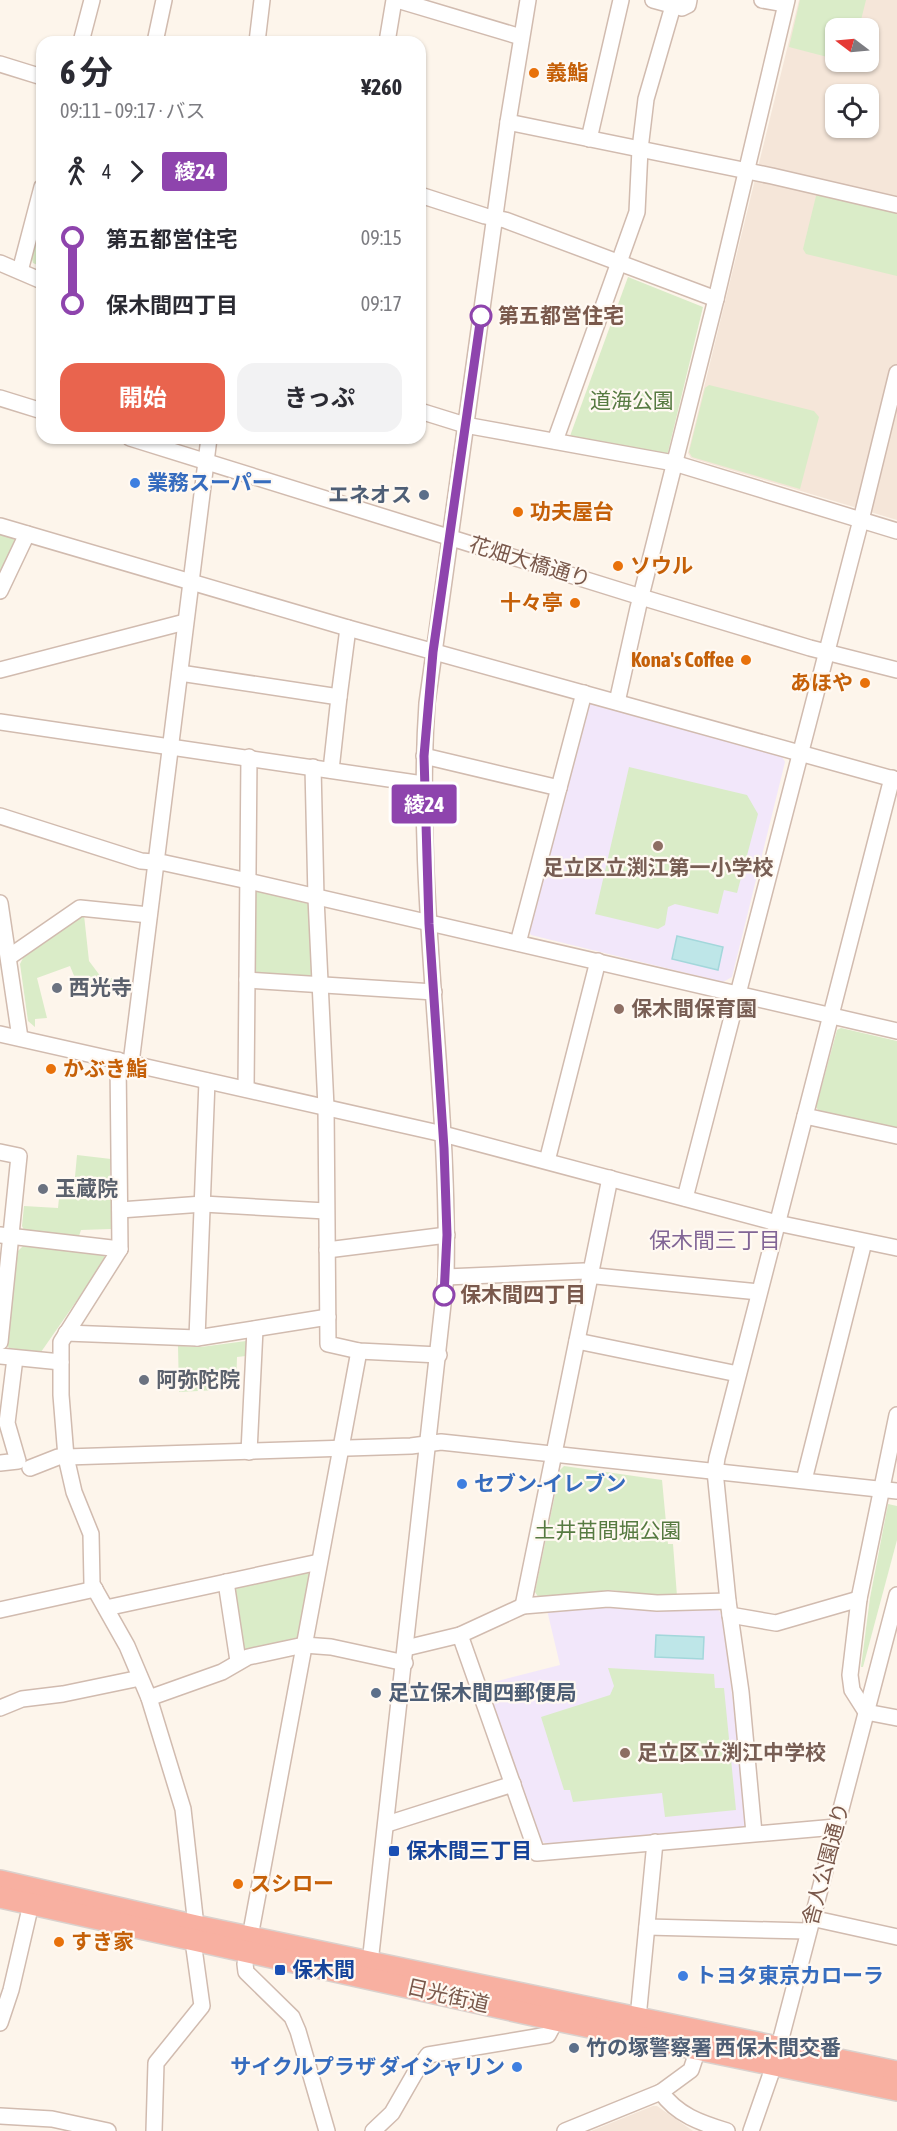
<!DOCTYPE html>
<html lang="ja">
<head>
<meta charset="utf-8">
<style>
	:root { --surface:#fff; --page:#f2f2f3; --text:#2b2b33; --muted:#7c7c81; --accent:#e9644e }
	body { margin:0; font-family:"Asap Condensed","Noto Sans JP",sans-serif; background:var(--page); color:var(--text); height:100vh; display:flex; flex-direction:column; font-size:22px; white-space:nowrap }
	* { box-sizing:border-box; margin:0 }
	p { font-size:20px; color:var(--muted) }
	.icon { flex:none; width:33px; height:33px; fill:none; stroke:currentColor; stroke-width:2; stroke-linecap:round; stroke-linejoin:round }
	.map { position:relative; flex:1; overflow:hidden }
	.drawer { position:absolute; left:36px; top:36px; width:390px; height:408px; display:flex; flex-direction:column; background:var(--surface); border-radius:18px; box-shadow:0 2px 4px #0004 }
	.drawer>* { flex:none }
	.badge { padding:0 12px; border-radius:4px; font-size:21px; line-height:39px }
	.needle { width:39px; rotate:286deg }
	.tools { position:absolute; left:825px; top:18px; display:grid; gap:12px }
	.tools a { display:grid; place-items:center; width:54px; height:54px; border-radius:12px; background:var(--surface); box-shadow:0 2px 4px #0004; font-size:30px }
	.map>.badge { position:absolute; translate:-50% -50%; box-shadow:0 0 0 3px #fff }
	.legs { display:flex; align-items:center; gap:9px; height:66px; padding:0 24px; font-size:20px }
	.legs p { margin-inline-start:auto }
	.head { display:flex; align-items:center; justify-content:space-between; height:102px; padding:0 24px }
	h1 { font-size:33px; font-weight:700; line-height:45px }
	.action { display:flex; gap:12px; margin-top:auto; padding:12px 24px }
	.action a { flex:1; height:69px; border-radius:18px; background:var(--accent); color:#fff; font-size:24px; font-weight:700; line-height:69px; text-align:center }
	.action a+a { background:var(--page); color:var(--text) }
	ul { padding:0 24px; list-style:none }
	li { display:flex; align-items:center; gap:21px; height:66px; font-size:22px }
	li i { display:grid; place-items:center; width:9px; height:100%; margin:0 8px; background:currentColor }
	li i::after { content:''; width:15px; height:15px; margin:-8px; border:4px solid; border-radius:50%; background:var(--surface) }
	li p { margin-inline-start:auto }
	li:first-child i { background:linear-gradient(#0000 50%,currentColor 0) }
	li:last-child i { background:linear-gradient(currentColor 50%,#0000 0) }
	.map>svg:first-child { display:block }
	.residential { fill:#f5e6d9; fill-rule:evenodd }
	.education { fill:#f2e7fa }
	.green { fill:#daecc8 }
	.water { fill:#bee6e8; stroke:#a3d7db; stroke-width:1.5 }
	.lines { fill:none; stroke-linecap:round; stroke-linejoin:round }
	.minor-casing { stroke:#d1bbaf; stroke-width:18 }
	.highway-casing { stroke:#dad1cd; stroke-width:24 }
	.minor { stroke:#fff; stroke-width:15 }
	.highway { stroke:#f8b0a1; stroke-width:21 }
	.line-1-casing { stroke:#fff; stroke-width:14 }
	.line-1 { stroke:#8e44ad; stroke-width:9 }
	.food-dot { fill:#e8710a; stroke:#fff9f2; stroke-width:2 }
	.stop-1-dot { fill:#fff; stroke:#8e44ad; stroke-width:3 }
	.shop-dot { fill:#3f7fe0; stroke:#fff9f2; stroke-width:2 }
	.service-dot { fill:#5c6f8a; stroke:#fff9f2; stroke-width:2 }
	.education-dot { fill:#8d6e63; stroke:#fff9f2; stroke-width:2 }
	.worship-dot { fill:#6b7280; stroke:#fff9f2; stroke-width:2 }
	.transit-dot { fill:#1a4fb4; stroke:#fff9f2; stroke-width:2 }
	.labels { text-anchor:middle; stroke-width:4.5; stroke-linejoin:round; paint-order:stroke }
	.food-label { font-size:21px; font-weight:bold; fill:#c56008; stroke:#fff9f2; text-anchor:start }
	.stop-label { font-size:21px; font-weight:bold; fill:#7a594c; stroke:#fff9f2; text-anchor:start }
	.park-label { font-size:21px; fill:#567a41; stroke:#fff9f2 }
	.shop-label { font-size:21px; font-weight:bold; fill:#366cbe; stroke:#fff9f2; text-anchor:start }
	.service-label { font-size:21px; font-weight:bold; fill:#4e5e75; stroke:#fff9f2; text-anchor:start }
	.street-label { font-size:21px; fill:#7a594c; stroke:#fff9f2 }
	.education-label { font-size:21px; font-weight:bold; fill:#785e54; stroke:#fff9f2; text-anchor:start }
	.worship-label { font-size:21px; font-weight:bold; fill:#5b616d; stroke:#fff9f2; text-anchor:start }
	.transit-label { font-size:21px; font-weight:bold; fill:#164399; stroke:#fff9f2; text-anchor:start }
	.neighbourhood-label { font-size:22px; fill:#816595; stroke:#fff9f2 }
</style>
</head>
<body>
<div class="map">
<svg width="897" height="2131" viewBox="0 0 897 2131">
	<rect width="100%" height="100%" fill="#fdf5eb"/>
	<g class="residential">
		<path d="M799,0H897V520L691,458L688,453ZM836,28H868V62H836ZM836,94H868V128H836Z"/>
		<polygon points="653,2106 657,2106 693,2131 591,2131"/>
	</g>
	<g class="education">
		<polygon points="591,702 781,755 785,762 732,977 723,982 531,935 529,931 587,705"/>
		<polygon points="608,1606 659,1610 718,1610 722,1614 748,1823 743,1829 547,1844 541,1841 486,1684 560,1665 547,1610"/>
	</g>
	<g class="green">
		<polygon points="800,0 866,0 859,28 836,28 835,59 789,47"/>
		<polygon points="821,194 897,211 897,276 806,254 803,249 816,196"/>
		<polygon points="42,216 42,267 33,263 31,256"/>
		<polygon points="628,277 703,307 667,456 570,436"/>
		<polygon points="709,385 814,411 819,417 800,489 692,457 689,452 705,388"/>
		<polygon points="0,533 13,537 15,544 0,576"/>
		<polygon points="629,767 747,795 758,814 737,893 724,890 718,914 675,904 668,907 665,925 658,929 595,914"/>
		<polygon points="258,891 309,904 315,974 310,978 258,974 253,968 254,893"/>
		<polygon points="79,914 84,915 89,961 101,977 128,980 127,988 96,985 80,990 70,966 37,978 47,1018 35,1019 35,1027 28,1021 20,964 24,956"/>
		<polygon points="841,1028 897,1041 897,1128 894,1129 819,1111 816,1107 837,1030"/>
		<polygon points="77,1155 111,1159 109,1189 74,1187"/>
		<polygon points="59,1198 111,1200 111,1229 81,1230 79,1236 24,1230 22,1226 24,1206 58,1208"/>
		<polygon points="23,1246 104,1255 105,1260 41,1352 9,1348 6,1343 18,1251"/>
		<polygon points="246,1341 246,1356 237,1357 236,1389 179,1392 178,1346 201,1347"/>
		<polygon points="564,1466 662,1480 668,1544 673,1544 677,1596 660,1596 611,1590 539,1598 535,1592 560,1470"/>
		<polygon points="888,1504 897,1506 897,1540 863,1667 861,1667 870,1598"/>
		<polygon points="304,1571 311,1575 299,1637 242,1651 233,1591 235,1587"/>
		<polygon points="608,1668 714,1674 715,1688 724,1688 736,1810 665,1817 662,1793 573,1802 570,1790 564,1790 541,1717 610,1695 614,1686"/>
	</g>
	<g class="water">
		<polygon points="677,936 723,947 718,970 672,959"/>
		<polygon points="656,1635 704,1637 703,1659 655,1657"/>
	</g>
	<g class="lines">
		<g class="minor-casing">
			<g id="minor">
				<polyline points="397,0 521,37"/>
				<polyline points="653,0 682,8 688,5 689,0"/>
				<polyline points="762,0 785,4"/>
				<polyline points="81,42 92,0"/>
				<polyline points="155,42 164,0"/>
				<polyline points="257,42 262,0"/>
				<polyline points="387,42 394,0"/>
				<polyline points="0,64 42,77"/>
				<polyline points="508,122 772,176 897,205"/>
				<polyline points="589,139 621,0"/>
				<polyline points="420,195 485,216 505,220 716,299"/>
				<polyline points="0,263 42,281"/>
				<polyline points="20,271 42,187"/>
				<polyline points="0,398 42,411"/>
				<polyline points="420,411 465,425 674,463 897,531"/>
				<polyline points="130,438 641,597 810,648 897,670"/>
				<polyline points="555,441 637,212 640,149 646,99 673,6"/>
				<polyline points="0,526 348,628 897,780"/>
				<polyline points="0,591 27,534"/>
				<polyline points="0,670 185,622"/>
				<polyline points="180,673 339,697 331,770"/>
				<polyline points="339,697 348,628"/>
				<polyline points="617,702 638,608 716,299 787,0"/>
				<polyline points="0,722 423,784"/>
				<polyline points="424,756 559,788"/>
				<polyline points="313,767 316,898 326,1107 328,1344 359,1351 439,1355"/>
				<polyline points="0,816 141,861 165,863 248,881 897,1031"/>
				<polyline points="0,903 20,1038"/>
				<polyline points="518,943 584,693"/>
				<polyline points="9,957 80,908 149,915"/>
				<polyline points="247,980 434,992"/>
				<polyline points="0,1034 443,1134 777,1223 897,1248"/>
				<polyline points="118,1060 120,1249 61,1342 61,1395 66,1457 74,1492 91,1534 92,1584 127,1646 149,1698 183,1809 196,1926"/>
				<polyline points="131,1063 209,438"/>
				<polyline points="246,1089 249,757"/>
				<polyline points="805,1116 897,1136"/>
				<polyline points="0,1152 19,1156 0,1342"/>
				<polyline points="547,1161 598,961"/>
				<polyline points="685,1198 861,520 897,373"/>
				<polyline points="120,1210 203,1204 326,1211"/>
				<polyline points="0,1235 120,1249"/>
				<polyline points="327,1250 447,1235"/>
				<polyline points="446,1277 584,1271 596,1276 759,1292"/>
				<polyline points="66,1333 197,1338 328,1317"/>
				<polyline points="197,1338 207,1081"/>
				<polyline points="577,1341 738,1374"/>
				<polyline points="0,1356 61,1362"/>
				<polyline points="897,1415 859,1599 850,1675 852,1690 866,1712 897,1718"/>
				<polyline points="249,1452 255,1329"/>
				<polyline points="0,1463 18,1461 7,1423 15,1358"/>
				<polyline points="30,1468 58,1457 66,1457 411,1446 441,1442 897,1491"/>
				<polyline points="804,1480 864,1242"/>
				<polyline points="226,1582 238,1661"/>
				<polyline points="523,1606 610,1178"/>
				<polyline points="106,1608 319,1562"/>
				<polyline points="0,1610 95,1589"/>
				<polyline points="730,1615 776,1623 859,1599"/>
				<polyline points="460,1635 537,1853 836,1827"/>
				<polyline points="406,1648 460,1635 523,1606 608,1599 657,1603 728,1601"/>
				<polyline points="149,1698 222,1672 248,1657 304,1645 331,1647 405,1663"/>
				<polyline points="0,1708 22,1699 63,1694 140,1678"/>
				<polyline points="387,1824 513,1784"/>
				<polyline points="754,1833 741,1692 728,1601 715,1471 717,1458 892,778"/>
				<polyline points="811,1918 897,1937"/>
				<polyline points="647,1927 807,1931"/>
				<polyline points="250,1937 359,1351"/>
				<polyline points="247,1953 245,1964 246,1972 292,2017 298,2031 327,2131"/>
				<path d="M369,1972L446,1277C450,1085 414,894 427,703L508,122L528,0"/>
				<polyline points="638,2018 655,1842"/>
				<polyline points="0,2023 11,1990 31,1904"/>
				<path d="M661,2092C677,2115 701,2123 727,2131"/>
				<polyline points="0,2116 52,2119 108,2131"/>
				<polyline points="154,2131 156,2063 202,2006 193,1941"/>
				<polyline points="373,2131 392,2113 415,2073 428,2055 548,2035 556,2020"/>
				<polyline points="565,2131 661,2092 691,2070 698,2049"/>
				<polyline points="751,2131 774,2065 897,1595"/>
			</g>
		</g>
		<g class="highway-casing">
			<g id="highway">
				<polyline points="0,1881 196,1926 897,2072"/>
				<polyline points="0,1897 556,2020 897,2090"/>
			</g>
		</g>
		<use href="#minor" class="minor"/>
		<use href="#highway" class="highway"/>
	</g>
	<g class="lines">
		<g class="line-1-casing">
			<polyline id="line-1" points="444,1295 447,1235 444,1148 429,924 424,756 433,652 481,316"/>
		</g>
		<use href="#line-1" class="line-1"/>
	</g>
	<g class="food-dot">
		<circle cx="534" cy="73" r="6"/>
		<circle cx="518" cy="512" r="6"/>
		<circle cx="618" cy="566" r="6"/>
		<circle cx="575" cy="603" r="6"/>
		<circle cx="746" cy="660" r="6"/>
		<circle cx="865" cy="683" r="6"/>
		<circle cx="51" cy="1069" r="6"/>
		<circle cx="238" cy="1884" r="6"/>
		<circle cx="59" cy="1942" r="6"/>
	</g>
	<g class="stop-1-dot">
		<circle cx="481" cy="316" r="10"/>
		<circle cx="444" cy="1295" r="10"/>
	</g>
	<g class="shop-dot">
		<circle cx="135" cy="483" r="6"/>
		<circle cx="462" cy="1484" r="6"/>
		<circle cx="683" cy="1976" r="6"/>
		<circle cx="517" cy="2067" r="6"/>
	</g>
	<g class="service-dot">
		<circle cx="424" cy="495" r="6"/>
		<circle cx="376" cy="1693" r="6"/>
		<circle cx="574" cy="2048" r="6"/>
	</g>
	<g class="education-dot">
		<circle cx="658" cy="846" r="6"/>
		<circle cx="619" cy="1009" r="6"/>
		<circle cx="625" cy="1753" r="6"/>
	</g>
	<g class="worship-dot">
		<circle cx="57" cy="988" r="6"/>
		<circle cx="43" cy="1189" r="6"/>
		<circle cx="144" cy="1380" r="6"/>
	</g>
	<g class="transit-dot">
		<rect x="388" y="1845" width="12" height="12" rx="3"/>
		<rect x="274" y="1964" width="12" height="12" rx="3"/>
	</g>
	<g class="labels">
		<g class="food-label">
			<text x="546" y="80">義鮨</text>
			<text x="530" y="519">功夫屋台</text>
			<text x="630" y="573">ソウル</text>
			<text x="563" y="610" text-anchor="end">十々亭</text>
			<text x="734" y="667" text-anchor="end">Kona's Coffee</text>
			<text x="853" y="690" text-anchor="end">あほや</text>
			<text x="63" y="1076">かぶき鮨</text>
			<text x="250" y="1891">スシロー</text>
			<text x="71" y="1949">すき家</text>
		</g>
		<g class="stop-label">
			<text x="498" y="323">第五都営住宅</text>
			<text x="460" y="1302">保木間四丁目</text>
		</g>
		<g class="park-label">
			<text x="632" y="408">道海公園</text>
			<text x="608" y="1538">土井苗間堀公園</text>
		</g>
		<g class="shop-label">
			<text x="147" y="490">業務スーパー</text>
			<text x="474" y="1491">セブン-イレブン</text>
			<text x="695" y="1983">トヨタ東京カローラ</text>
			<text x="505" y="2074" text-anchor="end">サイクルプラザ ダイシャリン</text>
		</g>
		<g class="service-label">
			<text x="412" y="502" text-anchor="end">エネオス</text>
			<text x="388" y="1700">足立保木間四郵便局</text>
			<text x="586" y="2055">竹の塚警察署 西保木間交番</text>
		</g>
		<g class="street-label">
			<text transform="translate(530 562) rotate(17)" y="7">花畑大橋通り</text>
			<text transform="translate(826 1864) rotate(-75)" y="7">舎人公園通り</text>
			<text transform="translate(448 1996) rotate(13)" y="7">日光街道</text>
		</g>
		<g class="education-label">
			<text x="658" y="875" text-anchor="middle">足立区立渕江第一小学校</text>
			<text x="631" y="1016">保木間保育園</text>
			<text x="637" y="1760">足立区立渕江中学校</text>
		</g>
		<g class="worship-label">
			<text x="69" y="995">西光寺</text>
			<text x="55" y="1196">玉蔵院</text>
			<text x="156" y="1387">阿弥陀院</text>
		</g>
		<g class="transit-label">
			<text x="406" y="1858">保木間三丁目</text>
			<text x="292" y="1977">保木間</text>
		</g>
		<g class="neighbourhood-label">
			<text x="715" y="1248">保木間三丁目</text>
		</g>
	</g>
</svg>
<div class="tools">
<a><svg class="needle" viewBox="-14 -14 28 28"><path d="M0-13l5 13h-10z" fill="#e53935"/><path d="M0 13l5-13h-10z" fill="#7c7c81"/></svg></a>
<a><svg class="icon" aria-label="locate" viewBox="0 0 24 24"><circle cx="12" cy="12" r="6"/><path d="M12 2v4M12 18v4M2 12h4M18 12h4"/></svg></a>
</div>
<b class="badge" style="left:424px;top:804px;background:#8e44ad;color:#fff">綾24</b>
<section class="drawer">
<div class="head"><div><h1>6 分</h1><p>09:11 – 09:17 · バス</p></div><b>¥260</b></div>
<div class="legs"><svg class="icon" aria-label="walk" viewBox="0 0 24 24"><circle cx="13" cy="4" r="2"/><path d="M13 8l-2 6 4 7M11 14l-3 7M7 12l3-4h3l4 4"/></svg>4<svg class="icon" aria-label="forward" viewBox="0 0 24 24"><path d="M9 5l7 7-7 7"/></svg><b class="badge" style="background:#8e44ad;color:#fff">綾24</b></div>
<ul>
<li><i style="color:#8e44ad"></i><b>第五都営住宅</b><p>09:15</p></li>
<li><i style="color:#8e44ad"></i><b>保木間四丁目</b><p>09:17</p></li>
</ul>
<div class="action"><a>開始</a><a>きっぷ</a></div>
</section>
</div>
</body>
</html>
